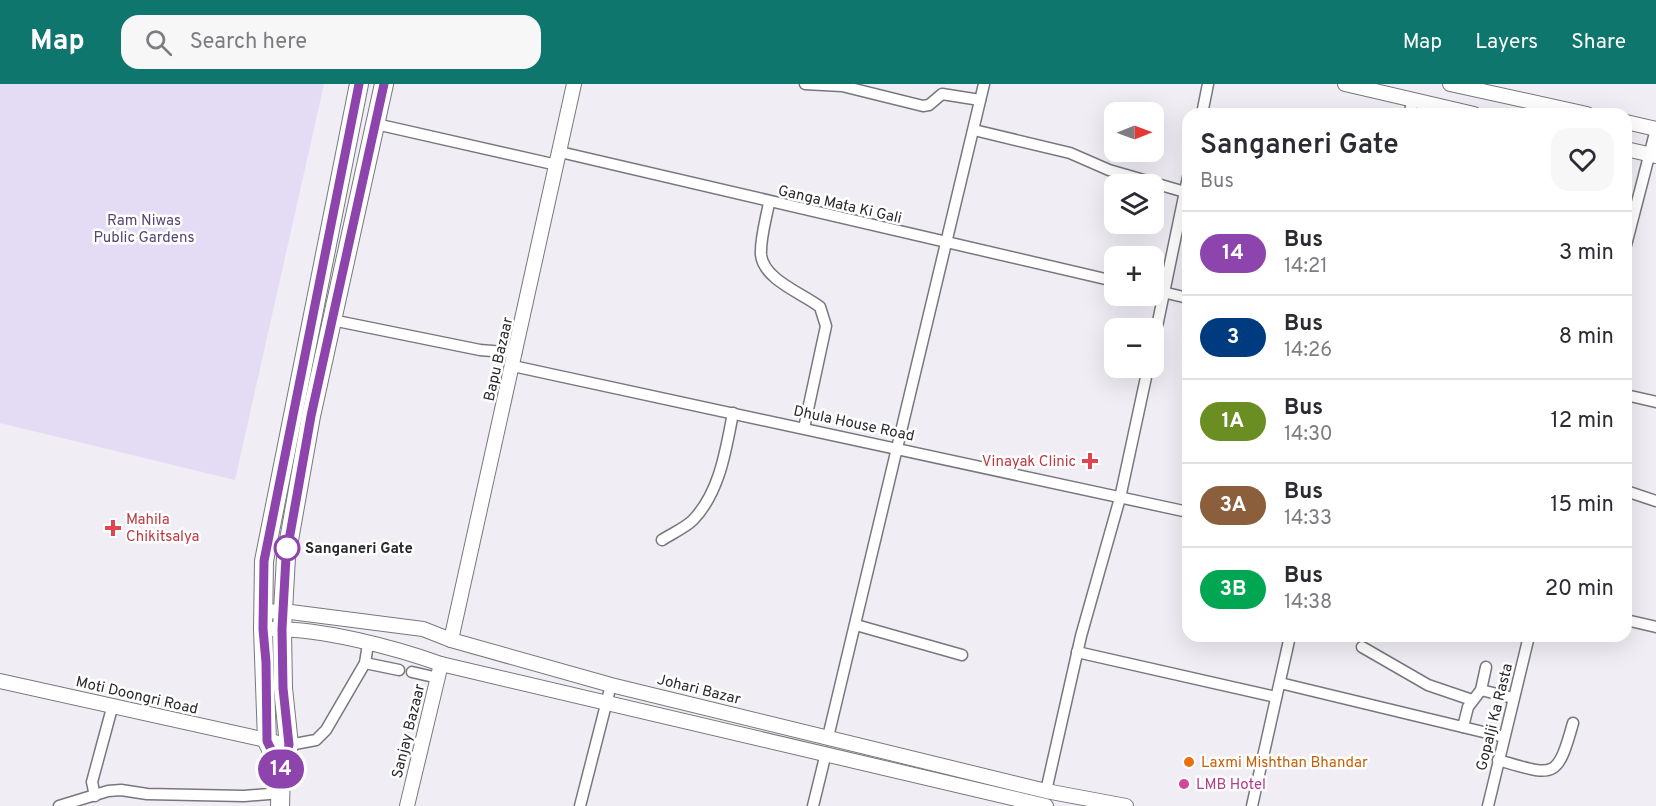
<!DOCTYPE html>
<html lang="en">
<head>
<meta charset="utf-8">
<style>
	:root { --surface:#fff; --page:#f7f7f7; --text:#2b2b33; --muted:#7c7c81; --line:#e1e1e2; --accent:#0f766e }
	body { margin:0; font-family:Overpass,sans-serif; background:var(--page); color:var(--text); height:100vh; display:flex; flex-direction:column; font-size:22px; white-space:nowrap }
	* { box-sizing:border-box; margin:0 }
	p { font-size:20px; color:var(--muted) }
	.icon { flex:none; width:33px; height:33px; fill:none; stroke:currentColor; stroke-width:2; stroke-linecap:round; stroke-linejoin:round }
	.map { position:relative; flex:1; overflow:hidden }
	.details { position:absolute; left:1182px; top:24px; width:450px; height:534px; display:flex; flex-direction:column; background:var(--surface); border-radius:18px; box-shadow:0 6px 24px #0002 }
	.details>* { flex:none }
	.badge { padding:0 12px; border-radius:20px; font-size:21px; line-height:39px }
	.needle { width:39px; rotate:89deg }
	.controls { position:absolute; left:1104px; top:18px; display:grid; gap:12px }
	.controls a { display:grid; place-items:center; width:60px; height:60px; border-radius:12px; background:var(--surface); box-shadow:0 6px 24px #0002; font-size:30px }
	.map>.badge { position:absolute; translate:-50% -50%; box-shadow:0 0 0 3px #fff }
	.round { display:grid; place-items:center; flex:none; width:63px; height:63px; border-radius:18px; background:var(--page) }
	.head { display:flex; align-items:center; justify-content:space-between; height:102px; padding:0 18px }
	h1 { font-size:28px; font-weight:600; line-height:45px }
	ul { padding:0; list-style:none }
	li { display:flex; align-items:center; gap:18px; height:84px; padding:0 18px; border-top:2px solid var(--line) }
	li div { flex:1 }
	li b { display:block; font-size:22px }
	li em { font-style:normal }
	li .badge { min-width:66px; font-weight:700; text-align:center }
	header { display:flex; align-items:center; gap:36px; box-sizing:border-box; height:84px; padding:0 30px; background:var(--accent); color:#fff }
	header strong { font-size:28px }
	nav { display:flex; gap:33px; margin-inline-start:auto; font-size:21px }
	.search { width:420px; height:54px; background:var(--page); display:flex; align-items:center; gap:15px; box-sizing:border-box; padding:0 21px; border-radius:18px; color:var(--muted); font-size:22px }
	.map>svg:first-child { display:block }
	.green { fill:#e4dcf4 }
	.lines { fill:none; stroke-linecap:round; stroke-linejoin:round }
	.minor-casing { stroke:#79777e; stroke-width:13 }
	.tertiary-casing { stroke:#79777e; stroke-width:16 }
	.trunk-casing { stroke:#79777e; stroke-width:20 }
	.minor { stroke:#fff; stroke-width:10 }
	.tertiary { stroke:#fff; stroke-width:14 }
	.trunk { stroke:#fff; stroke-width:18 }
	.line-casing { stroke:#fff; stroke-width:14 }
	.line { stroke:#8e44ad; stroke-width:9 }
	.health-dot { fill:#e0444e; stroke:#fff; stroke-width:2 }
	.stop-dot { fill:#fff; stroke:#8e44ad; stroke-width:3 }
	.food-dot { fill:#e8710a; stroke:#fff; stroke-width:2 }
	.hotel-dot { fill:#d1479c; stroke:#fff; stroke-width:2 }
	.labels { text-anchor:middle; stroke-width:5; stroke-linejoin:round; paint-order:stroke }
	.street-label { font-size:15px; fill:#29282b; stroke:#fff }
	.park-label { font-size:15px; fill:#574673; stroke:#fff }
	.health-label { font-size:15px; fill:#be3a42; stroke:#fff; text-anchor:end }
	.stop-label { font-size:15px; font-weight:bold; fill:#29282b; stroke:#fff; text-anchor:start }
	.food-label { font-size:15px; fill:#c56008; stroke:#fff; text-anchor:start }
	.hotel-label { font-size:15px; fill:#b23c85; stroke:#fff; text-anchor:start }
</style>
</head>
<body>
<header>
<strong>Map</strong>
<div class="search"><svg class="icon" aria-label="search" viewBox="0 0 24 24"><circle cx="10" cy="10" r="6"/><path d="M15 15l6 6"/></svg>Search here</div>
<nav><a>Map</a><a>Layers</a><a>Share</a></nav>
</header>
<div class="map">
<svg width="1656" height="722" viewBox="0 0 1656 722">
	<rect width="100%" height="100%" fill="#f0edf5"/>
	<polygon class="green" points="0,0 324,0 235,396 0,339"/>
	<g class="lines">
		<g class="minor-casing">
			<g id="minor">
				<polyline points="805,0 842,2 923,22 929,21 942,10 980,16"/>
				<polyline points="1202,30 1208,0"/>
				<polyline points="1409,30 1413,16"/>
				<polyline points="376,40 557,81"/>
				<polyline points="974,46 1070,69 1109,86 1185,108"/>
				<polyline points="560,68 1114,197"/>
				<path d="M769,119C766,135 760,155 761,171C764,196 802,209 820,223L826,242L804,344"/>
				<polyline points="1626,161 1656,45"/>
				<polyline points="1154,206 1188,214"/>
				<polyline points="332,236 480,266 516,269"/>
				<polyline points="1154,257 1188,93"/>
				<polyline points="513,282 1188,428"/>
				<polyline points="1626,311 1656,318"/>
				<polyline points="1626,407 1656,417"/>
				<path d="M662,456C671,450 685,444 693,436C720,408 726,365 733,329"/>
				<polyline points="1626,536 1656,543"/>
				<polyline points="856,541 962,571"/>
				<polyline points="1362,563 1428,601 1472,616"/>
				<polyline points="1077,568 1276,613"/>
				<polyline points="365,579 399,586"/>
				<polyline points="412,588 438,594"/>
				<polyline points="1280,599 1504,653"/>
				<polyline points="1481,606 1513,614"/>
				<polyline points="1463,643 1468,623 1481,606 1486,583"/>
				<polyline points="828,653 984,0"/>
				<polyline points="289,661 316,656 326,646 365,579 368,560"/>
				<path d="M1498,676C1554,692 1557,697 1573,639"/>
				<polyline points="1046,707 1081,552 1120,414 1148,284"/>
				<polyline points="95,712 92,698 112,624"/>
				<polyline points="59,722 108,707 121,706 147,710 244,712 281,709"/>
				<polyline points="580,722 611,601"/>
				<polyline points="813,722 826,669"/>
				<polyline points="1252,722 1290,552"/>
				<polyline points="1488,722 1529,552"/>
			</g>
		</g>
		<g class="tertiary-casing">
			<g id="tertiary">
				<polyline points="1345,0 1474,30"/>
				<polyline points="1450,0 1587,30"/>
				<polyline points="1626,38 1656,45"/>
				<polyline points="1626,65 1656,72"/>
				<polyline points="264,528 283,527 423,545 451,556 611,601 1046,707 1126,722"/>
				<path d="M273,545C324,545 393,563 441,580L1046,722"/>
				<polyline points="451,556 574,0"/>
				<polyline points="0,597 275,658"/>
				<polyline points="407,722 441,580"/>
			</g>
		</g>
		<g class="trunk-casing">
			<g id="trunk">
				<polyline points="281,686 267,657 263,545 264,477 359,0"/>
				<polyline points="280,722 281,686 289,661 283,604 282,545 286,473 311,332 384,0"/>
			</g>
		</g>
		<use href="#minor" class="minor"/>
		<use href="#tertiary" class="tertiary"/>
		<use href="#trunk" class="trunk"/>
	</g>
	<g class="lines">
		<g class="line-casing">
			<polyline id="line" points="359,0 264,477 263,545 266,578 267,657 281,686 289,661 283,604 282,545 286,473 311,332 384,0"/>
		</g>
		<use href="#line" class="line"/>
	</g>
	<g class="health-dot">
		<path d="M1087 368h6v6h6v6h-6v6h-6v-6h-6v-6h6z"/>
		<path d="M110 435h6v6h6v6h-6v6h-6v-6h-6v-6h6z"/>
	</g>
	<circle class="stop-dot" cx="287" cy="464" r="12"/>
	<circle class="food-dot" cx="1189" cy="678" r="6"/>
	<circle class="hotel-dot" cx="1184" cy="700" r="6"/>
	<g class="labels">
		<g class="street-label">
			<text transform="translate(840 120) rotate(13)" y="5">Ganga Mata Ki Gali</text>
			<text transform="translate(498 275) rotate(-77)" y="5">Bapu Bazaar</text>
			<text transform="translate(854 339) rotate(12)" y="5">Dhula House Road</text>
			<text transform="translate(699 605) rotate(14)" y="5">Johari Bazar</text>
			<text transform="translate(137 611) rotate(13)" y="5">Moti Doongri Road</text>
			<text transform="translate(1494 633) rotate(-76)" y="5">Gopalji Ka Rasta</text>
			<text transform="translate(408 647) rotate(-76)" y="5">Sanjay Bazaar</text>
		</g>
		<g class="park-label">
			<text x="144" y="141">Ram Niwas<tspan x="144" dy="17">Public Gardens</tspan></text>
		</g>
		<g class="health-label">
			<text x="1076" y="382">Vinayak Clinic</text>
			<text x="126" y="440" text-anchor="start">Mahila<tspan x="126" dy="17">Chikitsalya</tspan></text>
		</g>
		<g class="stop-label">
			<text x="305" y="469">Sanganeri Gate</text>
		</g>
		<g class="food-label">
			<text x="1201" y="683">Laxmi Mishthan Bhandar</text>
		</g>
		<g class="hotel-label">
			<text x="1196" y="705">LMB Hotel</text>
		</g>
	</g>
</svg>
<div class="controls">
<a><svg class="needle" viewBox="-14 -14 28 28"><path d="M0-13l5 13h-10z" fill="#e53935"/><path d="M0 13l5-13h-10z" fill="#7c7c81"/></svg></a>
<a><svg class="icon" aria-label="layers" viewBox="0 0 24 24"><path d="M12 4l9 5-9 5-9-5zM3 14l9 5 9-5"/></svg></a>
<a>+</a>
<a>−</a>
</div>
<b class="badge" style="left:281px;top:685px;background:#8e44ad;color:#fff">14</b>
<section class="details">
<div class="head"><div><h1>Sanganeri Gate</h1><p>Bus</p></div><a class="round"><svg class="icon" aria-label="heart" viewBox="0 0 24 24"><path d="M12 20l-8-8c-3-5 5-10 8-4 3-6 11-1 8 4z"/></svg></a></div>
<ul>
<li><span class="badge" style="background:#8e44ad;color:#fff">14</span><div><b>Bus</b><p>14:21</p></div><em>3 min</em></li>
<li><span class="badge" style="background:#003b80;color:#fff">3</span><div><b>Bus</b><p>14:26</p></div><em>8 min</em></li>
<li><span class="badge" style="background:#6b8e23;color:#fff">1A</span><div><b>Bus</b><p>14:30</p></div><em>12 min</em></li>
<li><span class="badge" style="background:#8b5e3c;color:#fff">3A</span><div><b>Bus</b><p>14:33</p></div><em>15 min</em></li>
<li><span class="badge" style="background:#00a651;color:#fff">3B</span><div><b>Bus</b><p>14:38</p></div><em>20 min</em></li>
</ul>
</section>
</div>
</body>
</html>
